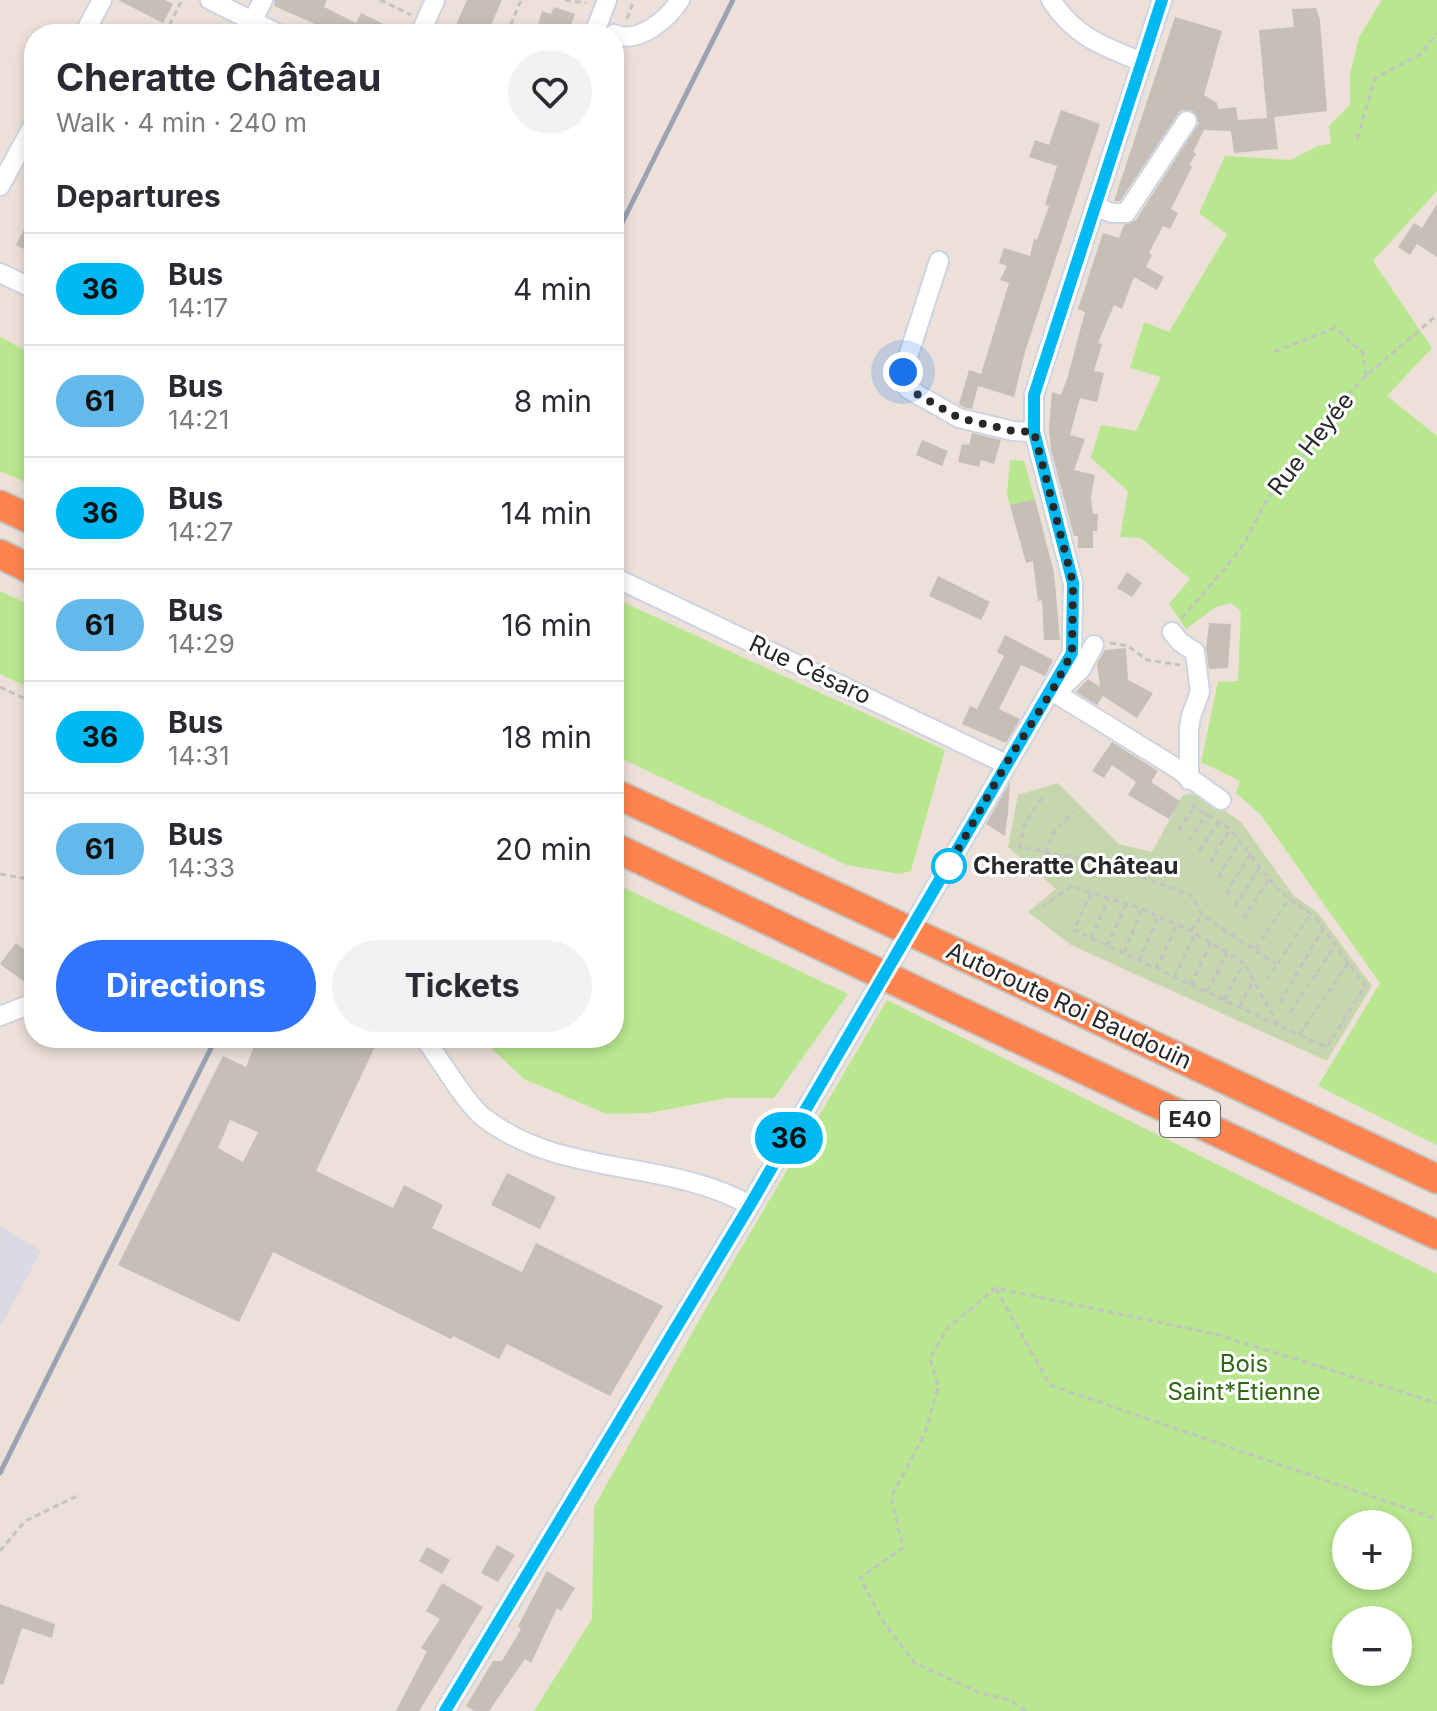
<!DOCTYPE html>
<html lang="en">
<head>
<meta charset="utf-8">
<style>
	:root { --surface:#fff; --page:#f2f2f3; --text:#2b2b33; --muted:#7c7c81; --line:#e1e1e2; --accent:#3174ff }
	body { margin:0; font-family:Inter,sans-serif; background:var(--page); color:var(--text); height:100vh; display:flex; flex-direction:column; font-size:30px; white-space:nowrap }
	* { box-sizing:border-box; margin:0 }
	p { font-size:26px; color:var(--muted) }
	.icon { flex:none; width:44px; height:44px; fill:none; stroke:currentColor; stroke-width:2; stroke-linecap:round; stroke-linejoin:round }
	.map { position:relative; flex:1; overflow:hidden }
	.sheet { position:absolute; left:24px; top:24px; width:600px; height:1024px; display:flex; flex-direction:column; background:var(--surface); border-radius:32px; box-shadow:0 4px 12px #0003 }
	.sheet>* { flex:none }
	.badge { padding:0 16px; border-radius:26px; font-size:28px; line-height:52px }
	.buttons { position:absolute; left:1332px; top:1510px; display:grid; gap:16px }
	.buttons a { display:grid; place-items:center; width:80px; height:80px; border-radius:50%; background:var(--surface); box-shadow:0 4px 12px #0003; font-size:40px }
	.you { position:absolute; width:40px; height:40px; margin:-20px; border:6px solid #fff; border-radius:50%; background:#1a73e8; box-shadow:0 0 0 12px #1a73e833 }
	.map>.badge { position:absolute; translate:-50% -50%; box-shadow:0 0 0 4px #fff }
	h2 { padding:0 32px; font-size:30px; line-height:72px }
	.round { display:grid; place-items:center; flex:none; width:84px; height:84px; border-radius:42px; background:var(--page) }
	.overview { display:flex; align-items:center; justify-content:space-between; height:136px; padding:0 32px }
	h1 { font-size:38px; font-weight:700; line-height:60px }
	.cta { display:flex; gap:16px; margin-top:auto; padding:16px 32px }
	.cta a { flex:1; height:92px; border-radius:48px; background:var(--accent); color:#fff; font-size:32px; font-weight:700; line-height:92px; text-align:center }
	.cta a+a { background:var(--page); color:var(--text) }
	ul { padding:0; list-style:none }
	li { display:flex; align-items:center; gap:24px; height:112px; padding:0 32px; border-top:2px solid var(--line) }
	li div { flex:1 }
	li b { display:block; font-size:30px }
	li em { font-style:normal }
	li .badge { min-width:88px; font-weight:700; text-align:center }
	.map>svg:first-child { display:block }
	.industrial { fill:#dbd9e3 }
	.green { fill:#b9e78f; fill-rule:evenodd }
	.cemetery { fill:#c7d7ad }
	.building { fill:#c5bfb7; fill-rule:evenodd }
	.lines { fill:none; stroke-linecap:round; stroke-linejoin:round }
	.minor-casing { stroke:#cdd4e2; stroke-width:22 }
	.highway-casing { stroke:#c3c3c3; stroke-width:32 }
	.path { stroke:#c3c3c3; stroke-width:3; stroke-dasharray:6 4; stroke-linecap:butt }
	.minor { stroke:#fff; stroke-width:18 }
	.highway { stroke:#ff834f; stroke-width:28 }
	.rail { stroke:#9aa2b4; stroke-width:5 }
	.highway-bridge-casing { stroke:#c3c3c3; stroke-width:32; stroke-linecap:butt }
	.highway-bridge { stroke:#ff834f; stroke-width:28 }
	.line-casing { stroke:#fff; stroke-width:18 }
	.line { stroke:#00b9f2; stroke-width:12 }
	.walk { stroke:#282828; stroke-width:8; stroke-dasharray:0 14.4 }
	.stop-dot { fill:#fff; stroke:#00b9f2; stroke-width:4 }
	.labels { text-anchor:middle; stroke-width:6; stroke-linejoin:round; paint-order:stroke }
	.shield { fill:#fff; stroke:#686868; stroke-width:2 }
	.shield-label { font-size:22px; font-weight:bold; fill:#282828 }
	.street-label { font-size:24px; fill:#282828; stroke:#fff }
	.stop-label { font-size:24px; font-weight:bold; fill:#282828; stroke:#fff; text-anchor:start }
	.park-label { font-size:24px; fill:#316814; stroke:#fff }
</style>
</head>
<body>
<div class="map">
<svg width="1437" height="1711" viewBox="0 0 1437 1711">
	<rect width="100%" height="100%" fill="#ece0d8"/>
	<polygon class="industrial" points="0,1225 41,1251 0,1328"/>
	<g class="green">
		<polygon points="1382,0 1437,0 1437,191 1373,261 1432,348 1387,396 1437,436 1437,1145 1318,1086 1380,983 1260,814 1236,793 1240,781 1201,762 1218,682 1238,681 1241,611 1231,603 1216,607 1186,629 1169,604 1190,579 1141,538 1120,537 1128,491 1091,458 1101,425 1136,431 1161,377 1130,368 1144,322 1169,332 1227,234 1199,213 1225,156 1291,160 1318,146 1331,144 1329,126 1350,105 1350,74 1359,37"/>
		<polygon points="0,337 34,355 34,486 0,471"/>
		<polygon points="1010,460 1024,461 1035,499 1010,505 1007,495"/>
		<polygon points="0,591 34,607 34,690 0,674"/>
		<polygon points="614,598 945,750 911,871 900,874 847,865 614,755"/>
		<polygon points="614,883 848,994 774,1098 727,1098 648,1113 607,1114 524,1079 481,1038 614,1038"/>
		<path d="M887,1000L1437,1274V1711H534L592,1619L594,1507L709,1303ZM1346,1524H1398V1576H1346ZM1346,1620H1398V1672H1346Z"/>
	</g>
	<polygon class="cemetery" points="1058,783 1119,844 1152,852 1183,795 1199,793 1241,822 1294,896 1318,913 1372,986 1327,1061 1071,945 1028,912 1056,889 1008,847 1018,795"/>
	<g class="building">
		<polygon points="118,0 165,0 173,4 163,23"/>
		<polygon points="275,0 327,0 324,7 356,23 361,13 404,34 338,34 274,6"/>
		<polygon points="467,0 502,0 487,34 452,34"/>
		<polygon points="554,7 575,14 569,31 564,29 563,34 545,34 547,28 538,25 542,11 551,14"/>
		<polygon points="1316,8 1320,20 1327,111 1274,117 1278,149 1234,153 1231,131 1204,130 1193,152 1196,154 1189,165 1192,167 1171,209 1178,213 1170,229 1163,226 1149,253 1152,255 1146,267 1164,277 1157,290 1134,277 1122,309 1114,305 1098,343 1102,344 1094,371 1104,373 1097,402 1080,398 1070,435 1085,439 1074,470 1095,475 1091,497 1093,514 1098,514 1097,531 1093,531 1093,548 1078,548 1078,536 1074,536 1051,450 1049,430 1052,392 1061,395 1068,376 1085,312 1078,309 1103,233 1119,238 1124,225 1136,220 1199,123 1193,111 1182,110 1178,114 1120,201 1114,201 1175,17 1222,31 1204,95 1217,103 1218,109 1236,107 1238,120 1267,118 1259,30 1294,27 1292,9"/>
		<polygon points="1061,110 1100,124 1025,352 1014,397 978,386 972,409 963,407 959,404 969,370 981,374 1009,283 1000,280 1007,266 999,263 1004,248 1030,256 1034,239 1037,240 1049,206 1045,205 1057,166 1029,157 1035,140 1049,145"/>
		<polygon points="1437,204 1437,257 1417,244 1410,255 1398,247 1414,223 1422,228"/>
		<polygon points="34,209 34,254 16,245"/>
		<polygon points="972,433 1001,440 994,464 981,460 979,467 958,462 962,444 969,445"/>
		<polygon points="922,440 948,451 942,466 916,455"/>
		<polygon points="1035,499 1054,573 1060,640 1044,640 1042,600 1038,601 1033,561 1026,563 1010,505"/>
		<polygon points="1127,572 1142,583 1132,597 1117,588"/>
		<polygon points="938,576 990,602 981,620 929,596"/>
		<polygon points="1209,623 1231,624 1228,668 1209,669 1206,649"/>
		<polygon points="1005,635 1053,660 1045,676 1021,665 999,709 1020,719 1006,743 962,724 970,706 977,709 1004,656 997,652"/>
		<polygon points="1126,648 1128,680 1153,693 1137,718 1103,696 1097,705 1076,692 1088,679 1100,687 1097,664 1105,650"/>
		<polygon points="1112,742 1158,771 1151,782 1180,801 1169,819 1128,795 1136,782 1112,765 1104,778 1092,771"/>
		<polygon points="1010,782 1008,812 1005,836 986,824"/>
		<polygon points="16,943 34,957 34,971 26,983 0,964"/>
		<path d="M257,1038H379L316,1171L393,1208L404,1185L443,1205L432,1228L522,1272L536,1243L663,1306L610,1396L507,1344L499,1359L453,1336L451,1339L273,1252L239,1322L118,1265L223,1056L246,1067ZM230,1120L258,1132L243,1162L218,1148Z"/>
		<polygon points="507,1173 556,1197 540,1229 491,1205"/>
		<polygon points="497,1545 515,1555 498,1582 481,1573"/>
		<polygon points="427,1547 450,1560 442,1574 419,1561"/>
		<polygon points="547,1571 575,1588 561,1611 557,1608 531,1663 525,1659 489,1711 474,1711 466,1706 493,1661 502,1661 521,1629 518,1626"/>
		<polygon points="442,1583 483,1607 419,1711 396,1711 427,1651 421,1648 440,1619 426,1611"/>
		<polygon points="0,1604 55,1624 52,1638 22,1628 3,1685 0,1684"/>
	</g>
	<g class="lines">
		<g class="minor-casing">
			<g id="minor">
				<polyline points="210,0 279,34"/>
				<path d="M1051,0C1075,37 1103,46 1142,62"/>
				<polyline points="84,34 102,0"/>
				<polyline points="246,34 263,0"/>
				<polyline points="420,34 435,0"/>
				<polyline points="594,34 607,0"/>
				<path d="M614,34C638,45 668,19 680,0"/>
				<polyline points="0,186 34,124"/>
				<polyline points="1097,207 1112,213 1126,213 1187,121"/>
				<polyline points="939,261 903,372 908,389 959,418 1013,431 1034,432"/>
				<polyline points="0,273 34,289"/>
				<polyline points="614,577 1006,764"/>
				<polyline points="1172,632 1180,642 1195,652 1200,692 1191,716 1189,729 1189,780"/>
				<polyline points="1059,690 1081,669 1094,645"/>
				<polyline points="1052,691 1173,766 1221,800"/>
				<polyline points="0,1016 34,1003"/>
				<path d="M424,1038C439,1057 466,1104 483,1117C562,1178 664,1158 750,1205"/>
				<polyline points="445,1711 750,1205 1072,653 1073,583 1034,432 1034,395 1162,0"/>
			</g>
		</g>
		<g class="highway-casing">
			<g id="highway">
				<polyline points="0,505 34,521"/>
				<polyline points="0,554 34,571"/>
				<polyline points="614,793 850,903"/>
				<polyline points="614,847 828,949"/>
				<polyline points="965,957 1437,1179"/>
				<polyline points="944,1004 1437,1235"/>
			</g>
		</g>
		<g class="path">
			<polyline points="380,0 411,15"/>
			<polyline points="565,0 586,3"/>
			<polyline points="627,19 634,0"/>
			<polyline points="165,34 182,0"/>
			<polyline points="507,34 521,0"/>
			<polyline points="1357,139 1375,78 1419,55 1437,34"/>
			<polyline points="1274,352 1335,328 1363,353 1366,376"/>
			<polyline points="1182,618 1232,560 1245,542 1266,501 1294,464 1319,441 1336,407 1366,376 1437,315"/>
			<polyline points="1110,643 1128,646 1147,660 1180,665"/>
			<polyline points="0,687 34,703"/>
			<polyline points="1042,798 1024,825 1020,847 1107,864 1191,895 1202,915 1276,964"/>
			<polyline points="1193,803 1194,807 1230,829 1277,889 1315,917 1365,986 1327,1047 1299,1035"/>
			<polyline points="1178,830 1194,807"/>
			<polyline points="1188,841 1207,814"/>
			<polyline points="1199,851 1218,822"/>
			<polyline points="1045,854 1053,834 1073,811"/>
			<polyline points="1210,863 1230,829"/>
			<polyline points="0,874 34,880"/>
			<polyline points="1218,878 1240,841"/>
			<polyline points="1091,893 1074,930 1299,1035 1348,963"/>
			<polyline points="1226,894 1250,854"/>
			<polyline points="1235,906 1260,867"/>
			<polyline points="1042,907 1071,886 1142,909 1191,931 1244,963 1278,1025"/>
			<polyline points="1243,919 1269,879"/>
			<polyline points="1191,931 1202,915"/>
			<polyline points="1091,938 1109,898"/>
			<polyline points="1107,946 1126,905"/>
			<polyline points="1256,949 1289,898"/>
			<polyline points="1124,953 1142,909"/>
			<polyline points="1139,961 1158,916"/>
			<polyline points="1156,969 1177,925"/>
			<polyline points="1174,977 1195,934"/>
			<polyline points="1267,980 1310,914"/>
			<polyline points="1191,985 1211,942"/>
			<polyline points="1207,992 1227,953"/>
			<polyline points="1224,1000 1243,964"/>
			<polyline points="1280,1002 1323,929"/>
			<polyline points="1240,1007 1252,982"/>
			<polyline points="1290,1013 1335,945"/>
			<polyline points="996,1289 1050,1385 1437,1519"/>
			<polyline points="0,1551 25,1521 79,1495"/>
			<polyline points="1025,1711 1010,1700 980,1693 915,1663 884,1623 860,1578 903,1548 891,1497 925,1433 938,1387 930,1358 949,1326 963,1316 995,1288 1215,1334 1437,1403"/>
		</g>
		<use href="#minor" class="minor"/>
		<use href="#highway" class="highway"/>
		<g class="rail">
			<polyline points="614,239 733,0"/>
			<polyline points="0,1473 216,1038"/>
		</g>
		<g class="highway-bridge-casing">
			<g id="highway-bridge">
				<polyline points="850,903 965,957"/>
				<polyline points="828,949 944,1004"/>
			</g>
		</g>
		<use href="#highway-bridge" class="highway-bridge"/>
	</g>
	<g class="lines">
		<g class="line-casing">
			<polyline id="line" points="445,1711 750,1205 1072,653 1073,583 1034,432 1034,395 1162,0"/>
		</g>
		<use href="#line" class="line"/>
		<polyline class="walk" points="903,372 908,389 959,418 1013,431 1034,432 1073,583 1072,653 1052,691 1006,764 947,869 949,866"/>
	</g>
	<circle class="stop-dot" cx="949" cy="866" r="16"/>
	<g class="labels">
		<rect class="shield" x="1160" y="1101" width="60" height="36" rx="6"/>
		<g class="shield-label">
			<text x="1190" y="1127">E40</text>
		</g>
		<g class="street-label">
			<text transform="translate(1311 444) rotate(-52)" y="8">Rue Heyée</text>
			<text transform="translate(810 670) rotate(25)" y="8">Rue Césaro</text>
			<text transform="translate(1069 1006) rotate(25)" y="8">Autoroute Roi Baudouin</text>
		</g>
		<g class="stop-label">
			<text x="973" y="874">Cheratte Château</text>
		</g>
		<g class="park-label">
			<text x="1244" y="1372">Bois<tspan x="1244" dy="28">Saint*Etienne</tspan></text>
		</g>
	</g>
</svg>
<div class="buttons">
<a>+</a>
<a>−</a>
</div>
<div class="you" style="left:903px;top:372px"></div>
<b class="badge" style="left:789px;top:1138px;background:#00b9f2;color:#111">36</b>
<section class="sheet">
<div class="overview"><div><h1>Cheratte Château</h1><p>Walk · 4 min · 240 m</p></div><a class="round"><svg class="icon" aria-label="heart" viewBox="0 0 24 24"><path d="M12 20l-8-8c-3-5 5-10 8-4 3-6 11-1 8 4z"/></svg></a></div>
<h2>Departures</h2>
<ul>
<li><span class="badge" style="background:#00b9f2;color:#111">36</span><div><b>Bus</b><p>14:17</p></div><em>4 min</em></li>
<li><span class="badge" style="background:#63b9e9;color:#111">61</span><div><b>Bus</b><p>14:21</p></div><em>8 min</em></li>
<li><span class="badge" style="background:#00b9f2;color:#111">36</span><div><b>Bus</b><p>14:27</p></div><em>14 min</em></li>
<li><span class="badge" style="background:#63b9e9;color:#111">61</span><div><b>Bus</b><p>14:29</p></div><em>16 min</em></li>
<li><span class="badge" style="background:#00b9f2;color:#111">36</span><div><b>Bus</b><p>14:31</p></div><em>18 min</em></li>
<li><span class="badge" style="background:#63b9e9;color:#111">61</span><div><b>Bus</b><p>14:33</p></div><em>20 min</em></li>
</ul>
<div class="cta"><a>Directions</a><a>Tickets</a></div>
</section>
</div>
</body>
</html>
